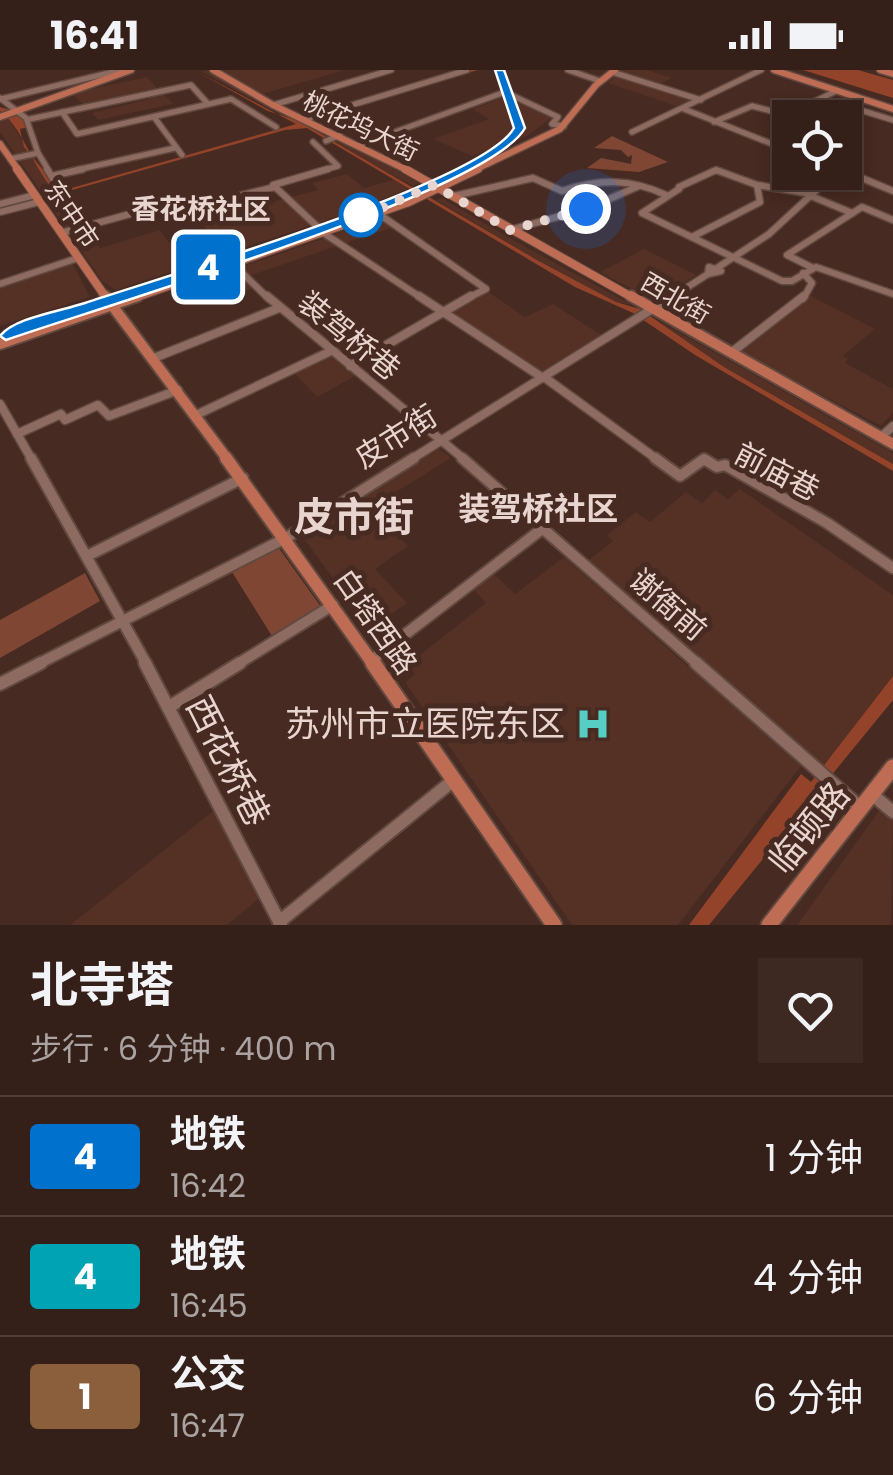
<!DOCTYPE html>
<html lang="zh">
<head>
<meta charset="utf-8">
<style>
	:root { --surface:#352019; --page:#3d2822; --text:#f1f3f6; --muted:#aaa3a2; --line:#4f3e38 }
	body { margin:0; font-family:Poppins,"Noto Sans SC",sans-serif; background:var(--page); color:var(--text); height:100vh; display:flex; flex-direction:column; font-size:38px; white-space:nowrap }
	* { box-sizing:border-box; margin:0 }
	p { font-size:32px; color:var(--muted) }
	.icon { flex:none; width:55px; height:55px; fill:none; stroke:currentColor; stroke-width:2; stroke-linecap:round; stroke-linejoin:round }
	.map { position:relative; height:855px; overflow:hidden }
	.drawer { display:flex; flex-direction:column; background:var(--surface); flex:1 }
	.drawer>* { flex:none }
	.badge { padding:0 20px; border-radius:8px; font-size:35px; line-height:65px }
	.fabs { position:absolute; left:772px; top:30px; display:grid; gap:20px }
	.fabs a { display:grid; place-items:center; width:90px; height:90px; border-radius:0px; background:var(--surface); box-shadow:0 5px 15px #0003,0 0 0 2px var(--line); font-size:50px }
	.you { position:absolute; width:50px; height:50px; margin:-25px; border:8px solid #fff; border-radius:50%; background:#1a73e8; box-shadow:0 0 0 15px #1a73e833 }
	.map>.badge { position:absolute; translate:-50% -50%; box-shadow:0 0 0 5px #fff }
	.round { display:grid; place-items:center; flex:none; width:105px; height:105px; border-radius:0px; background:var(--page) }
	.summary { display:flex; align-items:center; justify-content:space-between; height:170px; padding:0 30px }
	h1 { font-size:48px; font-weight:700; line-height:75px }
	ul { padding:0; list-style:none }
	li { display:flex; align-items:center; gap:30px; height:120px; padding:0 30px; border-top:2px solid var(--line) }
	li div { flex:1 }
	li b { display:block; font-size:38px }
	li em { font-style:normal }
	li .badge { min-width:110px; font-weight:700; text-align:center }
	.status { display:flex; justify-content:space-between; align-items:center; height:70px; padding:0 50px; background:var(--surface); direction:ltr }
	.status svg { height:28px; fill:currentColor }
	.map>svg:first-child { display:block }
	.built { fill:#543025 }
	.green { fill:#804634 }
	.water { fill:#93432a }
	.lines { fill:none; stroke-linecap:round; stroke-linejoin:round }
	.minor-far4-casing { stroke:#614940; stroke-width:8 }
	.minor-far3-casing { stroke:#614940; stroke-width:9 }
	.minor-far2-casing { stroke:#614940; stroke-width:11 }
	.minor-far1-casing { stroke:#614940; stroke-width:14 }
	.minor-casing { stroke:#614940; stroke-width:16 }
	.major-far4-casing { stroke:#614940; stroke-width:9 }
	.major-far3-casing { stroke:#614940; stroke-width:10 }
	.major-far2-casing { stroke:#614940; stroke-width:14 }
	.major-far1-casing { stroke:#614940; stroke-width:16 }
	.major-casing { stroke:#614940; stroke-width:19 }
	.minor-far4 { stroke:#8d6b61; stroke-width:5 }
	.minor-far3 { stroke:#8d6b61; stroke-width:6 }
	.minor-far2 { stroke:#8d6b61; stroke-width:8 }
	.minor-far1 { stroke:#8d6b61; stroke-width:10 }
	.minor { stroke:#8d6b61; stroke-width:12 }
	.major-far4 { stroke:#be6d54; stroke-width:6 }
	.major-far3 { stroke:#be6d54; stroke-width:8 }
	.major-far2 { stroke:#be6d54; stroke-width:10 }
	.major-far1 { stroke:#be6d54; stroke-width:12 }
	.major { stroke:#be6d54; stroke-width:15 }
	.line { fill:#0072ce; stroke:#fff; stroke-width:2.5 }
	.walk { stroke:#e9d5cf; stroke-width:10; stroke-dasharray:0 18 }
	.stop-dot { fill:#fff; stroke:#0072ce; stroke-width:5 }
	.labels { text-anchor:middle; stroke-width:10; stroke-linejoin:round; paint-order:stroke }
	.far-street-label { font-size:25px; fill:#e9d5cf; stroke:#472a21 }
	.far-neighbourhood-label { font-size:28px; font-weight:bold; fill:#e9d5cf; stroke:#472a21 }
	.street-label { font-size:30px; fill:#e9d5cf; stroke:#472a21 }
	.neighbourhood-label { font-size:32px; font-weight:bold; fill:#e9d5cf; stroke:#472a21 }
	.near-poi-label { font-size:35px; fill:#e9d5cf; stroke:#472a21; text-anchor:end }
	.near-street-label { font-size:35px; fill:#e9d5cf; stroke:#472a21 }
	.district-label { font-size:40px; font-weight:bold; fill:#e9d5cf; stroke:#472a21 }
</style>
</head>
<body>
<div class="status"><b>16:41</b><svg viewBox="0 0 49 12"><path d="M0 12V9h3v3zM5 12V6h3v6zM10 12V3h3v9zM15 12V0h3v12zM26 1h20v11H26zM47 4h2v5h-2z"/></svg></div>
<div class="map">
<svg width="893" height="855" viewBox="0 0 893 855">
	<rect width="100%" height="100%" fill="#472a21"/>
	<g class="built">
		<polygon points="210,0 323,58 419,113 413,116 200,1"/>
		<polygon points="216,0 345,0 259,25"/>
		<polygon points="623,0 647,0 672,8 654,17 691,30 676,36 608,13"/>
		<polygon points="147,7 173,34 98,50 92,43 149,29 143,24 85,36 72,23"/>
		<polygon points="505,27 517,27 557,44 527,66 472,86 433,69 489,49 472,39"/>
		<polygon points="8,48 88,170 94,169 100,178 160,160 169,173 207,161 201,150 318,120 312,113 347,104 364,118 396,109 410,118 354,141 116,220 102,211 0,62 0,50"/>
		<polygon points="442,128 508,167 632,235 616,232 537,190 436,130"/>
		<polygon points="381,148 393,157 246,207 255,217 207,234 196,220 190,222 185,217"/>
		<polygon points="644,179 696,205 656,232 600,202"/>
		<polygon points="72,192 90,227 0,256 0,215"/>
		<polygon points="487,221 525,247 553,234 601,265 537,304 449,239"/>
		<polygon points="803,222 875,259 843,286 848,289 845,293 893,319 893,343 881,356 736,280"/>
		<polygon points="655,249 893,383 893,394 724,297"/>
		<polygon points="330,284 357,305 317,327 293,302"/>
		<polygon points="435,375 451,388 370,438 408,476 375,499 407,533 370,560 300,463"/>
		<polygon points="740,419 893,525 893,606 821,699 584,494 613,471 607,465 636,442 650,452 686,422 702,433 715,420 728,429"/>
		<polygon points="564,487 801,696 678,855 572,855 405,612 415,604 407,595 486,533 470,516 491,501 515,524"/>
		<polygon points="217,738 262,826 227,855 70,855"/>
		<polygon points="881,738 893,748 891,855 797,855"/>
	</g>
	<g class="green">
		<polygon points="612,66 668,92 639,102 587,98 601,88 631,94 632,85 628,87 621,80 594,78"/>
		<polygon points="278,477 324,541 275,571 232,502"/>
		<polygon points="85,503 100,531 0,588 0,550"/>
	</g>
	<g class="water">
		<path d="M194,0L268,41L299,51L470,0H478L302,53L537,190L616,232L640,239L724,297L893,394V401L695,285L633,243L575,217L307,58L285,60L58,124C33,102 26,61 0,41V37L22,44L28,57L20,59L24,77L61,121L296,54Z"/>
		<polygon points="803,0 858,0 893,10 893,28"/>
		<polygon points="893,606 893,630 709,855 689,855 801,704 811,712"/>
	</g>
	<g class="lines">
		<g class="minor-far4-casing">
			<g id="minor-far4">
				<polyline points="568,0 600,11"/>
				<polyline points="612,2 701,30"/>
				<polyline points="0,28 26,48 38,83 10,89"/>
				<polyline points="1,29 121,0"/>
				<polyline points="273,35 391,0"/>
				<polyline points="684,39 790,81"/>
				<polyline points="62,42 77,64 231,29 276,57"/>
				<polyline points="789,44 836,21"/>
				<polyline points="154,47 182,85"/>
				<polyline points="842,48 857,39 893,50"/>
				<polyline points="30,49 191,15 208,34"/>
				<polyline points="306,49 467,0"/>
				<polyline points="714,52 752,36 799,48"/>
				<polyline points="632,62 761,0"/>
				<polyline points="326,71 340,65"/>
				<polyline points="313,72 338,96 320,101"/>
				<polyline points="359,75 505,22 558,47 552,54 564,56"/>
				<polyline points="38,83 49,101"/>
				<polyline points="72,101 175,78"/>
				<polyline points="713,101 720,101"/>
			</g>
		</g>
		<g class="minor-far3-casing">
			<g id="minor-far3">
				<polyline points="47,99 59,119"/>
				<polyline points="845,101 893,121"/>
				<polyline points="52,106 83,99"/>
				<polyline points="679,117 716,100 757,115"/>
				<polyline points="679,119 642,143 782,211 792,211 816,197 893,224"/>
				<path d="M454,126L533,108L562,121C599,109 630,108 666,125"/>
				<polyline points="811,126 852,143"/>
				<polyline points="0,134 35,125"/>
				<polyline points="194,137 275,117"/>
				<polyline points="0,142 39,132"/>
				<polyline points="379,144 486,219 466,229"/>
				<polyline points="510,160 586,139 639,116"/>
				<polyline points="322,161 273,115 328,99"/>
				<polyline points="61,163 188,128"/>
				<polyline points="325,164 423,229"/>
				<polyline points="692,167 760,132 757,115 812,124"/>
				<polyline points="233,194 269,229"/>
				<polygon points="709,197 721,201 708,204"/>
				<polyline points="811,197 787,185 862,137 893,150"/>
				<polyline points="717,198 769,164 836,102"/>
				<polyline points="0,214 78,188"/>
				<polyline points="669,229 708,204"/>
				<polyline points="803,229 812,213 803,203"/>
			</g>
		</g>
		<g class="minor-far2-casing">
			<g id="minor-far2">
				<polyline points="267,226 465,390"/>
				<polyline points="419,226 543,308"/>
				<polyline points="732,282 804,226"/>
				<polyline points="154,288 279,238"/>
				<polyline points="350,296 471,226"/>
				<polyline points="544,307 658,390"/>
				<polyline points="0,334 32,390"/>
				<polyline points="196,345 331,281"/>
				<polyline points="17,364 61,344 65,350 98,335 109,346 178,320"/>
				<polyline points="881,367 893,356"/>
				<polyline points="410,390 673,226"/>
				<polyline points="702,390 706,390"/>
			</g>
		</g>
		<g class="minor-far1-casing">
			<g id="minor-far1">
				<polyline points="31,388 147,595"/>
				<polyline points="462,388 699,595"/>
				<polyline points="655,388 680,406 704,389 717,397 725,395 827,453 893,498"/>
				<polyline points="87,486 243,408"/>
				<polyline points="372,590 542,459"/>
				<polyline points="36,595 286,468 414,388"/>
				<polyline points="236,595 333,535"/>
			</g>
		</g>
		<g class="minor-casing">
			<g id="minor">
				<polyline points="145,593 281,855"/>
				<polyline points="696,593 861,738"/>
				<polyline points="0,614 41,593"/>
				<polyline points="169,637 240,593"/>
				<polyline points="874,726 893,742"/>
				<polyline points="279,852 455,709"/>
			</g>
		</g>
		<g class="major-far4-casing">
			<g id="major-far4">
				<polyline points="213,0 273,35 409,101"/>
				<polyline points="774,0 893,39"/>
				<polyline points="880,0 893,4"/>
				<polyline points="0,47 131,0"/>
				<polyline points="0,74 19,101"/>
				<polyline points="472,101 560,59 596,15 615,0"/>
			</g>
		</g>
		<g class="major-far3-casing">
			<g id="major-far3">
				<polyline points="17,99 107,229"/>
				<polyline points="405,99 635,229"/>
				<polyline points="131,229 409,132 478,99"/>
			</g>
		</g>
		<g class="major-far2-casing">
			<g id="major-far2">
				<polyline points="105,226 228,390"/>
				<polyline points="631,226 893,374"/>
				<polyline points="0,274 138,226"/>
			</g>
		</g>
		<g class="major-far1-casing">
			<polyline id="major-far1" points="226,388 374,595"/>
		</g>
		<g class="major-casing">
			<g id="major">
				<polyline points="373,593 554,855"/>
				<polyline points="769,855 893,697"/>
			</g>
		</g>
		<use href="#minor-far4" class="minor-far4"/>
		<use href="#minor-far3" class="minor-far3"/>
		<use href="#minor-far2" class="minor-far2"/>
		<use href="#minor-far1" class="minor-far1"/>
		<use href="#minor" class="minor"/>
		<use href="#major-far4" class="major-far4"/>
		<use href="#major-far3" class="major-far3"/>
		<use href="#major-far2" class="major-far2"/>
		<use href="#major-far1" class="major-far1"/>
		<use href="#major" class="major"/>
	</g>
	<path class="line" d="M495,0H504L525,58C489,123 94,239 6,270L0,266C14,248 57,242 85,233C159,208 483,113 514,58Z"/>
	<g class="lines">
		<polyline class="walk" points="361,145 356,149 434,115 510,160 586,139"/>
	</g>
	<defs>
		<g id="hospital-bare" transform="scale(2.7)"><path d="M-5-5h3v3.5h4V-5h3V5h-3V1.5h-4V5h-3Z" fill="#56cec4" stroke="#472a21" stroke-width="2.5" paint-order="stroke"/></g>
	</defs>
	<g fill-rule="evenodd">
		<use href="#hospital-bare" x="593" y="654"/>
	</g>
	<circle class="stop-dot" cx="361" cy="145" r="20"/>
	<g class="labels">
		<g class="far-street-label">
			<text transform="translate(361 56) rotate(26)" y="9">桃花坞大街</text>
			<text transform="translate(72 144) rotate(56)" y="9">东中市</text>
			<text transform="translate(676 228) rotate(30)" y="9">西北街</text>
		</g>
		<g class="far-neighbourhood-label">
			<text x="201" y="149">香花桥社区</text>
		</g>
		<g class="street-label">
			<text transform="translate(349 266) rotate(39)" y="10">装驾桥巷</text>
			<text transform="translate(396 367) rotate(-32)" y="10">皮市街</text>
			<text transform="translate(777 402) rotate(27)" y="10">前庙巷</text>
			<text transform="translate(668 535) rotate(41)" y="10">谢衙前</text>
			<text transform="translate(375 552) rotate(55)" y="10">白塔西路</text>
		</g>
		<g class="neighbourhood-label">
			<text x="538" y="450">装驾桥社区</text>
		</g>
		<g class="near-poi-label">
			<text x="565" y="666">苏州市立医院东区</text>
		</g>
		<g class="near-street-label">
			<text transform="translate(228 691) rotate(63)" y="12">西花桥巷</text>
			<text transform="translate(809 758) rotate(-51)" y="12">临顿路</text>
		</g>
		<g class="district-label">
			<text x="354" y="461">皮市街</text>
		</g>
	</g>
</svg>
<div class="fabs">
<a><svg class="icon" aria-label="locate" viewBox="0 0 24 24"><circle cx="12" cy="12" r="6"/><path d="M12 2v4M12 18v4M2 12h4M18 12h4"/></svg></a>
</div>
<div class="you" style="left:586px;top:139px"></div>
<b class="badge" style="left:208px;top:197px;background:#0072ce;color:#fff">4</b>
</div>
<section class="drawer">
<div class="summary"><div><h1>北寺塔</h1><p>步行 · 6 分钟 · 400 m</p></div><a class="round"><svg class="icon" aria-label="heart" viewBox="0 0 24 24"><path d="M12 20l-8-8c-3-5 5-10 8-4 3-6 11-1 8 4z"/></svg></a></div>
<ul>
<li><span class="badge" style="background:#0072ce;color:#fff">4</span><div><b>地铁</b><p>16:42</p></div><em>1 分钟</em></li>
<li><span class="badge" style="background:#00a3b4;color:#fff">4</span><div><b>地铁</b><p>16:45</p></div><em>4 分钟</em></li>
<li><span class="badge" style="background:#8b5e3c;color:#fff">1</span><div><b>公交</b><p>16:47</p></div><em>6 分钟</em></li>
</ul>
</section>
</body>
</html>
